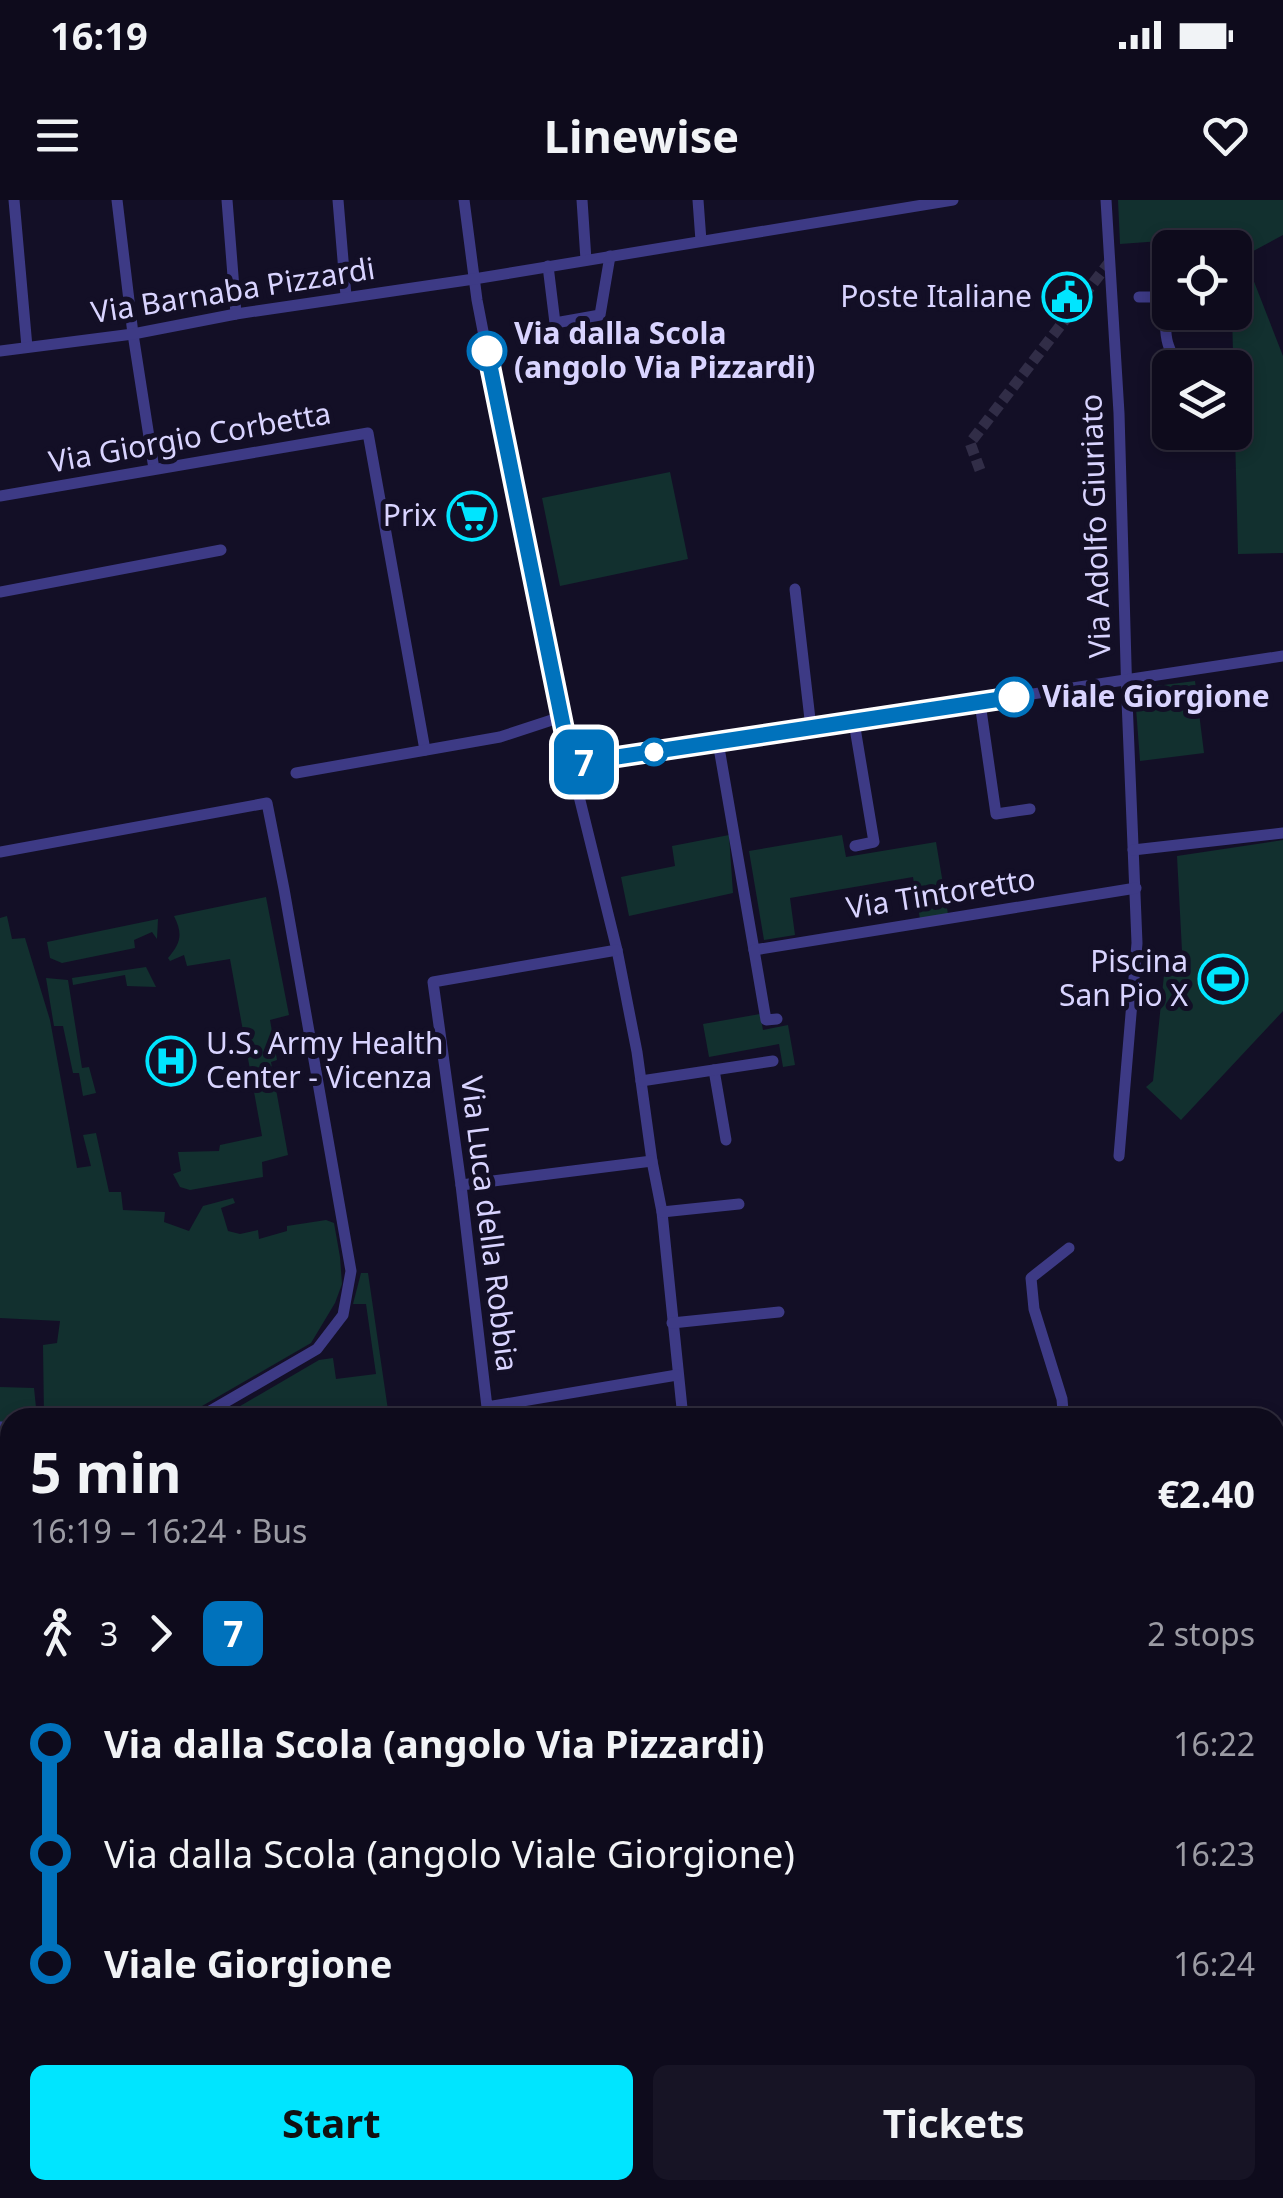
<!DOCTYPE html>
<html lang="en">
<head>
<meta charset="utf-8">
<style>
	:root { --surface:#0e0b1c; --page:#171425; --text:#f1f3f6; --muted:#9b9ba3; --line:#2e2b3b; --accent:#00e5ff }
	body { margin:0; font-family:"Noto Sans",sans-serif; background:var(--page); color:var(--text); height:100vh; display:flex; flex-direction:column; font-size:38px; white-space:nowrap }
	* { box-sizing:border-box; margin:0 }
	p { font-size:32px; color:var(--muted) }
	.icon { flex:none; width:55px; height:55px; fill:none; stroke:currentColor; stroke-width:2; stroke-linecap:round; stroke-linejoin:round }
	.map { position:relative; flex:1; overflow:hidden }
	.panel { position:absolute; left:0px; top:1208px; width:1285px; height:792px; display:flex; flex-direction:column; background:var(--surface); border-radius:30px 30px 0 0; box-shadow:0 5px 15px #0003,0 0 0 2px var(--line) }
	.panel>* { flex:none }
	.badge { padding:0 20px; border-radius:15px; font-size:35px; line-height:65px }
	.tools { position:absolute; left:1152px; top:30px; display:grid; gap:20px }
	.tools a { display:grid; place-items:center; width:100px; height:100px; border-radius:15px; background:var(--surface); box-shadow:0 5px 15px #0003,0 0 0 2px var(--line); font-size:50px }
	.map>.badge { position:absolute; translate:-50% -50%; box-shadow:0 0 0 5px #fff }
	.legs { display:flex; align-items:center; gap:15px; height:110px; padding:0 30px; font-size:32px }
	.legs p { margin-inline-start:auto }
	.summary { display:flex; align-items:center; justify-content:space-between; height:170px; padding:0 30px }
	h1 { font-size:55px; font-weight:700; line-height:75px }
	.button { display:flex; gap:20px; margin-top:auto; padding:20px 30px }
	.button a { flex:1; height:115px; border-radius:15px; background:var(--accent); color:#111; font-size:40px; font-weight:700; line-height:115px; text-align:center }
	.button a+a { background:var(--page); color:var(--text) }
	ul { padding:0 30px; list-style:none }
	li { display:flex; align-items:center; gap:35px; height:110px; font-size:38px }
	li i { display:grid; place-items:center; width:15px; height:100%; margin:0 12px; background:currentColor }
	li i::after { content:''; width:25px; height:25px; margin:-12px; border:8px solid; border-radius:50%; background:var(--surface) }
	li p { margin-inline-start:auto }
	li:first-child i { background:linear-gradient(#0000 50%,currentColor 0) }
	li:last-child i { background:linear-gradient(currentColor 50%,#0000 0) }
	.status { display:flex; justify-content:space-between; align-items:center; height:70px; padding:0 50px; background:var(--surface); direction:ltr }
	.status svg { height:28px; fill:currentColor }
	header { display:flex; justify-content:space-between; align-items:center; height:130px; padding:0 30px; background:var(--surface); font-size:45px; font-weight:700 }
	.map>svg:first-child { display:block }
	.green { fill:#12302f }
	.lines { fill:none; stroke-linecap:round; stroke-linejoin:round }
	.street-tunnel { stroke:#312d47; stroke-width:11; stroke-dasharray:11 5.5; stroke-linecap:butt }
	.street { stroke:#3d3a85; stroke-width:11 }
	.primary { stroke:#c25bff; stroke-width:18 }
	.line-1-casing { stroke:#fff; stroke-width:22 }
	.line-1 { stroke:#0072bc; stroke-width:15 }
	.stop-1-dot { fill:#fff; stroke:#0072bc; stroke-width:5 }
	.labels { text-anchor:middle; stroke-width:10; stroke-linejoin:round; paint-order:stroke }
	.street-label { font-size:30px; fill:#d9d4ff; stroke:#130f26 }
	.poi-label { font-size:30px; fill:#d9d4ff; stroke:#130f26; text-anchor:end }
	.stop-label { font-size:30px; font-weight:bold; fill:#d9d4ff; stroke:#130f26; text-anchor:start }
</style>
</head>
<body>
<div class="status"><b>16:19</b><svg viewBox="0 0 49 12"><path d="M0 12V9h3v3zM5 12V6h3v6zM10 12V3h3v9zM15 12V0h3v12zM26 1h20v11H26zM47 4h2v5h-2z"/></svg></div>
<header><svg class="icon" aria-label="menu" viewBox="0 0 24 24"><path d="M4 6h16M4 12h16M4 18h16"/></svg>Linewise<svg class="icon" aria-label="heart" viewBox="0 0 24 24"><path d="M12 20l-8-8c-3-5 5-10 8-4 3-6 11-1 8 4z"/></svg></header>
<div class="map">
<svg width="1283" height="1998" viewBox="0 0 1283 1998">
	<rect width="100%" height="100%" fill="#130f26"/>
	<g class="green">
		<polygon points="1118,0 1283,0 1283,35 1244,56 1283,156 1283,353 1238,354 1232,113 1235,112 1235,48 1231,47 1230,36 1120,44"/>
		<polygon points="670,272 688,359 560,386 542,298"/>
		<polygon points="1195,481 1204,553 1140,561 1135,495 1140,488"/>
		<polygon points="729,635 733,693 629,716 621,677 675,666 672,646"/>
		<polygon points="842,635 846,657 936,642 948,714 920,719 913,677 790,698 795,735 764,740 749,651"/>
		<polygon points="1283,640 1283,811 1181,920 1146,887 1153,881 1164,775 1188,772 1182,751 1177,656"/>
		<path d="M266,697L289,815L270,820L277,860L271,862L288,955L262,962L263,977L190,990L180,987L173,974L181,971L178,952L219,951L220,945L262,936L230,759L187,766L184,755L170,761L168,758C181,743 183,734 174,716Z"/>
		<polygon points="7,716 12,739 25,738 50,820 77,968 91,966 83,935 96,933 109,992 121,992 123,1010 165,1012 164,1022 189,1031 203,1006 233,998 235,1003 221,1008 228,1031 240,1034 258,1030 259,1039 287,1031 287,1026 326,1020 334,1023 340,1057 342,1084 335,1103 311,1143 183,1217 44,1217 43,1145 57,1143 60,1121 0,1118 0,718"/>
		<polygon points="158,719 157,739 152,732 134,740 135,748 62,763 50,758 47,742"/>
		<polygon points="146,767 156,787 127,786 125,775 73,785 72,778"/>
		<polygon points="46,778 68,780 82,868 89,867 96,893 83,896 79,873 73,873 63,826 54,826"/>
		<polygon points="760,814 763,830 788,825 795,865 783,867 779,844 709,857 703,824"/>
		<polygon points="361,1073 368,1073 389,1217 233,1217 230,1212 319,1160 333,1158 336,1179 376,1174 366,1104 353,1104"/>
		<polygon points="0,1187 34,1188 37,1217 10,1218 10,1250 0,1251"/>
		<polygon points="10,1285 10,1369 0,1371 0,1286"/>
		<polygon points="10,1485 10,1670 0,1684 0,1499"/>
	</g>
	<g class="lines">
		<polyline class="street-tunnel" points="980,270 970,243 1111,60"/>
		<g class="street">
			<polyline points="14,0 27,147"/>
			<polyline points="117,0 133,134 154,269"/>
			<polyline points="227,0 236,114"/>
			<polyline points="338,0 346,96"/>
			<polyline points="464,0 477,100 506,250 571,564 617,750 637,852 652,961 662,1012 683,1218"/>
			<polyline points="582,0 586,60"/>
			<polyline points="698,0 701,41"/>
			<polyline points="1106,0 1119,213 1127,500 1137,743 1119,956"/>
			<polyline points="548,66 555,123 600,115 610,56"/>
			<path d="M1139,97H1156C1171,115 1162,124 1168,144C1171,153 1174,157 1175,168"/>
			<polyline points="0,151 133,134 236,114 474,79 953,0"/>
			<polyline points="0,296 368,233 425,550"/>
			<polyline points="795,389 811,528"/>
			<polyline points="0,392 221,350"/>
			<polyline points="980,503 996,614 1030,609"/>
			<polyline points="854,522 874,642 855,646"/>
			<polyline points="718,542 754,750 1136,688"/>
			<polyline points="571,564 1283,456"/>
			<polyline points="296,573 500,537 561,517"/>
			<polyline points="1133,650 1283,633"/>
			<polyline points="0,652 267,603 284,689 351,1071 343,1115 317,1149 198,1218"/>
			<polyline points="617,750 433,782 461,985 487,1207 677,1175"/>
			<polyline points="754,750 766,820 777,819"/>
			<polyline points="714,870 726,940"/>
			<polyline points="641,881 773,861"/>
			<polyline points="461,985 652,961"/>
			<polyline points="662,1012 739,1004"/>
			<polyline points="672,1123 779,1112"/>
			<polyline points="1061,1218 1063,1211 1062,1199 1034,1109 1031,1078 1069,1048"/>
			<polyline points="0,1227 10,1227"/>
			<polyline points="0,1386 10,1384"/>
			<polyline points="0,1701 10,1688"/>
			<polyline points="940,1990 969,1998"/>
			<polyline points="1119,1990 1126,1998"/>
			<polyline points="978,1998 990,1998 1009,1990"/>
		</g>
		<g class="primary">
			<polyline points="1275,1725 1283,1719"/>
			<polyline points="0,1832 10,1839"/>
			<polyline points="0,1854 10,1861"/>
			<polyline points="181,1990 192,1998"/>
			<polyline points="209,1990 220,1998"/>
			<polyline points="1006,1998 1011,1990"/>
			<polyline points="1024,1998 1029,1990"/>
		</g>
	</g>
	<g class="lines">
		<g class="line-1-casing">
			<polyline id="line-1" points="487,151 571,564 1014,497"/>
		</g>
		<use href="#line-1" class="line-1"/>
	</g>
	<defs>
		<g id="civic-ring" transform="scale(2.5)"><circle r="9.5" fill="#130f26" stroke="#00e5ff" stroke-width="1.5"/><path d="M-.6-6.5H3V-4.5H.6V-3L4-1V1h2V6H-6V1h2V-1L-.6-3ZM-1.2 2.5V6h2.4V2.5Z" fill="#00e5ff"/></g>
		<g id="supermarket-ring" transform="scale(2.5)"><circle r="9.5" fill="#130f26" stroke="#00e5ff" stroke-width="1.5"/><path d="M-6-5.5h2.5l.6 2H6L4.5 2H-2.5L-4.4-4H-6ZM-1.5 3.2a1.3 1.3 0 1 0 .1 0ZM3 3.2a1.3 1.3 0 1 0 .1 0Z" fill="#00e5ff"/></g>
		<g id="stadium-ring" transform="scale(2.5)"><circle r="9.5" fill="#130f26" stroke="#00e5ff" stroke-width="1.5"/><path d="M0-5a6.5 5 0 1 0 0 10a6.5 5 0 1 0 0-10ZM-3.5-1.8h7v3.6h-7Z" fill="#00e5ff"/></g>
		<g id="hospital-ring" transform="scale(2.5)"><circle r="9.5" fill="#130f26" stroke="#00e5ff" stroke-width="1.5"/><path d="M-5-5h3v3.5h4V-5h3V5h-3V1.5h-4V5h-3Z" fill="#00e5ff"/></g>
	</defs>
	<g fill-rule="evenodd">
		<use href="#civic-ring" x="1067" y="97"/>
		<use href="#supermarket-ring" x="472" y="316"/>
		<use href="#stadium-ring" x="1223" y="779"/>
		<use href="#hospital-ring" x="171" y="861"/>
	</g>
	<g class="stop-1-dot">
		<circle cx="487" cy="151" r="18"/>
		<circle cx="1014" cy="497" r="18"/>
		<circle cx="654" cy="552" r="12"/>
	</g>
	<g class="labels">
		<g class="street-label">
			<text transform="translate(233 91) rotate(-9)" y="10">Via Barnaba Pizzardi</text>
			<text transform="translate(190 238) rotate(-10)" y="10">Via Giorgio Corbetta</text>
			<text transform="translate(1096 326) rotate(-92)" y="10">Via Adolfo Giuriato</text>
			<text transform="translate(941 694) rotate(-9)" y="10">Via Tintoretto</text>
			<text transform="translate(489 1024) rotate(83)" y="10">Via Luca della Robbia</text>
		</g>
		<g class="poi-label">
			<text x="1032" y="107">Poste Italiane</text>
			<text x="437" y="326">Prix</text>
			<text x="1188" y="772">Piscina<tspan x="1188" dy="34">San Pio X</tspan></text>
			<text x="206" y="854" text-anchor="start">U.S. Army Health<tspan x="206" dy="34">Center - Vicenza</tspan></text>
		</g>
		<g class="stop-label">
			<text x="514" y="144">Via dalla Scola<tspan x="514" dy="34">(angolo Via Pizzardi)</tspan></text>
			<text x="1042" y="507">Viale Giorgione</text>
		</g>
	</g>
</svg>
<div class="tools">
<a><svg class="icon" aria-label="locate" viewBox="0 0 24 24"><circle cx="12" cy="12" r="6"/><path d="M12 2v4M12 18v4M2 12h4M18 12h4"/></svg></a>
<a><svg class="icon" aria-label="layers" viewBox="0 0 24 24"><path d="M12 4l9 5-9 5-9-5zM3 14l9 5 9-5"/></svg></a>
</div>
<b class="badge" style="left:584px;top:562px;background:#0072bc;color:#fff">7</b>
<section class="panel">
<div class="summary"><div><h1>5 min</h1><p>16:19 – 16:24 · Bus</p></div><b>€2.40</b></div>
<div class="legs"><svg class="icon" aria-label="walk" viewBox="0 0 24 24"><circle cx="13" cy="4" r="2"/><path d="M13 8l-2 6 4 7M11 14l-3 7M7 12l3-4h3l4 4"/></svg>3<svg class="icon" aria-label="forward" viewBox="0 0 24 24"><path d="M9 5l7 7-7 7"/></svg><b class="badge" style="background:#0072bc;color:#fff">7</b><p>2 stops</p></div>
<ul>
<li><i style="color:#0072bc"></i><b>Via dalla Scola (angolo Via Pizzardi)</b><p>16:22</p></li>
<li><i style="color:#0072bc"></i><span>Via dalla Scola (angolo Viale Giorgione)</span><p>16:23</p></li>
<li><i style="color:#0072bc"></i><b>Viale Giorgione</b><p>16:24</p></li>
</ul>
<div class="button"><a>Start</a><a>Tickets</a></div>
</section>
</div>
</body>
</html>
